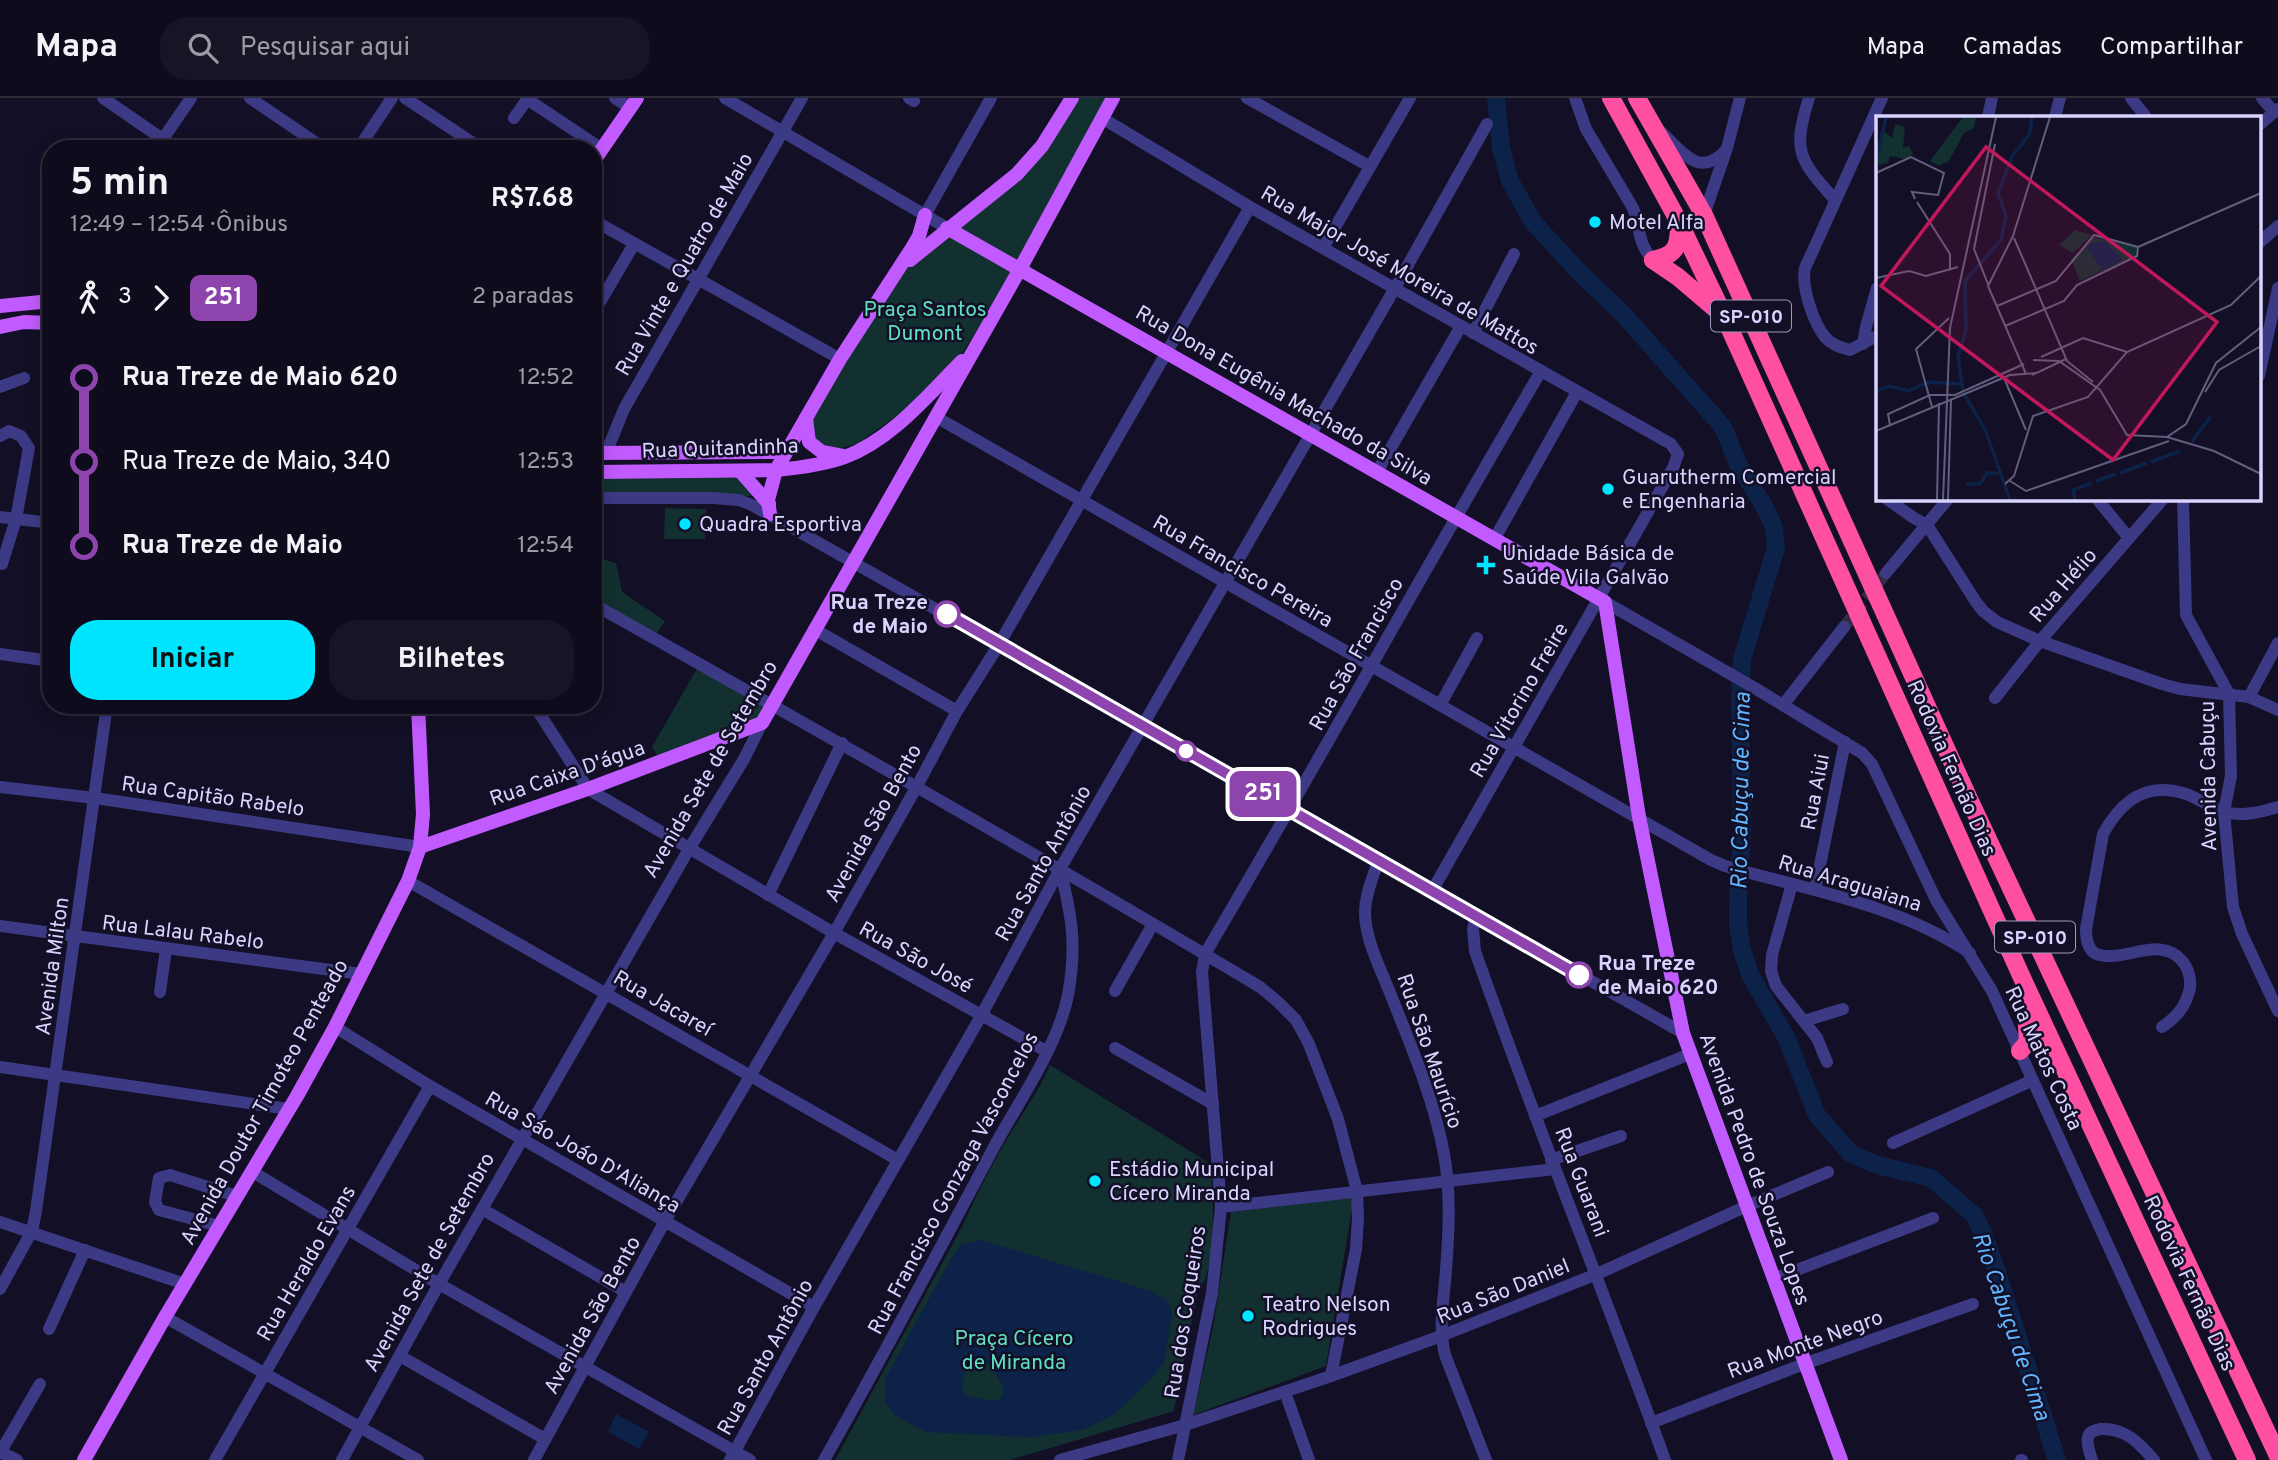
<!DOCTYPE html>
<html lang="pt">
<head>
<meta charset="utf-8">
<style>
	:root { --surface:#0e0b1c; --page:#171425; --text:#f1f3f6; --muted:#9b9ba3; --line:#2e2b3b; --accent:#00e5ff }
	body { margin:0; font-family:Overpass,sans-serif; background:var(--page); color:var(--text); height:100vh; display:flex; flex-direction:column; font-size:26px; white-space:nowrap }
	* { box-sizing:border-box; margin:0 }
	p { font-size:23px; color:var(--muted) }
	.icon { flex:none; width:38px; height:38px; fill:none; stroke:currentColor; stroke-width:2; stroke-linecap:round; stroke-linejoin:round }
	.map { position:relative; flex:1; overflow:hidden }
	.panel { position:absolute; left:42px; top:42px; width:560px; height:574px; display:flex; flex-direction:column; background:var(--surface); border-radius:28px; box-shadow:0 4px 18px #0003,0 0 0 2px var(--line) }
	.panel>* { flex:none }
	.badge { padding:0 14px; border-radius:10px; font-size:24px; line-height:46px }
	.map>.badge { position:absolute; translate:-50% -50%; box-shadow:0 0 0 4px #fff }
	.legs { display:flex; align-items:center; gap:10px; height:77px; padding:0 28px; font-size:23px }
	.legs p { margin-inline-start:auto }
	.summary { display:flex; align-items:center; justify-content:space-between; height:119px; padding:0 28px }
	h1 { font-size:38px; font-weight:700; line-height:52px }
	.button { display:flex; gap:14px; margin-top:auto; padding:14px 28px }
	.button a { flex:1; height:80px; border-radius:28px; background:var(--accent); color:#111; font-size:28px; font-weight:700; line-height:80px; text-align:center }
	.button a+a { background:var(--page); color:var(--text) }
	ul { padding:0 28px; list-style:none }
	li { display:flex; align-items:center; gap:24px; height:84px; font-size:26px }
	li i { display:grid; place-items:center; width:10px; height:100%; margin:0 9px; background:currentColor }
	li i::after { content:''; width:18px; height:18px; margin:-9px; border:5px solid; border-radius:50%; background:var(--surface) }
	li p { margin-inline-start:auto }
	li:first-child i { background:linear-gradient(#0000 50%,currentColor 0) }
	li:last-child i { background:linear-gradient(currentColor 50%,#0000 0) }
	header { display:flex; align-items:center; gap:42px; box-sizing:border-box; height:98px; padding:0 35px; background:var(--surface); border-bottom:2px solid var(--line) }
	header strong { font-size:33px }
	nav { display:flex; gap:38px; margin-inline-start:auto; font-size:24px }
	.search { width:490px; height:63px; background:var(--page); display:flex; align-items:center; gap:18px; box-sizing:border-box; padding:0 24px; border-radius:28px; color:var(--muted); font-size:26px }
	.map>svg:first-child { display:block }
	.green { fill:#12302f }
	.water { fill:#0c2248; fill-rule:evenodd }
	.lines { fill:none; stroke-linecap:round; stroke-linejoin:round }
	.river { stroke:#0c2248; stroke-width:18 }
	.minor-tunnel { stroke:#312d47; stroke-width:12; stroke-dasharray:12 6; stroke-linecap:butt }
	.minor { stroke:#3d3a85; stroke-width:12 }
	.major { stroke:#c25bff; stroke-width:14 }
	.highway { stroke:#ff4fa3; stroke-width:18 }
	.line-1-casing { stroke:#fff; stroke-width:16 }
	.line-1 { stroke:#8e44ad; stroke-width:10 }
	.poi-dot { fill:#00e5ff; stroke:#130f26; stroke-width:2.5 }
	.stop-1-dot { fill:#fff; stroke:#8e44ad; stroke-width:3.5 }
	.labels { text-anchor:middle; stroke-width:5; stroke-linejoin:round; paint-order:stroke }
	.shield { fill:#130f26; stroke:#9e99be; stroke-width:2 }
	.shield-label { font-size:19px; font-weight:bold; fill:#d9d4ff }
	.poi-label { font-size:21px; fill:#d9d4ff; stroke:#130f26; text-anchor:start }
	.street-label { font-size:21px; fill:#d9d4ff; stroke:#130f26 }
	.park-label { font-size:21px; fill:#5fe0c0; stroke:#130f26 }
	.stop-label { font-size:21px; font-weight:bold; fill:#d9d4ff; stroke:#130f26; text-anchor:end }
	.water-label { font-size:23px; font-style:italic; fill:#62b6ff; stroke:#130f26 }
	.inset-river { fill:none; stroke:#0c2248; stroke-width:3.5 }
	.inset-road { fill:none; stroke:#625e7d; stroke-width:2 }
	.view { fill:#c2185b; fill-opacity:0.15; stroke:#c2185b; stroke-width:3.5 }
	.inset-edge { fill:none; stroke:#d9d4ff; stroke-width:3.5 }
</style>
</head>
<body>
<header>
<strong>Mapa</strong>
<div class="search"><svg class="icon" aria-label="search" viewBox="0 0 24 24"><circle cx="10" cy="10" r="6"/><path d="M15 15l6 6"/></svg>Pesquisar aqui</div>
<nav><a>Mapa</a><a>Camadas</a><a>Compartilhar</a></nav>
</header>
<div class="map">
<svg width="2278" height="1362" viewBox="0 0 2278 1362">
	<rect width="100%" height="100%" fill="#130f26"/>
	<g class="green">
		<polygon points="1078,0 1111,0 1005,186 962,256 902,314 857,346 836,351 816,346 812,323 890,186 910,167 1041,58"/>
		<polygon points="740,374 758,398 593,398 593,376"/>
		<polygon points="665,410 706,411 705,441 664,441"/>
		<polygon points="593,462 605,462 616,465 622,494 665,523 655,538 593,503"/>
		<polygon points="699,567 766,605 756,624 659,661 652,649"/>
		<path d="M1050,967L1211,1066C1212,1096 1219,1170 1198,1192L1174,1313L1010,1362H835L962,1129C975,1101 988,1073 1004,1046C1019,1020 1038,995 1050,967Z"/>
		<polygon points="1354,1099 1326,1268 1193,1317 1213,1230 1231,1114"/>
	</g>
	<g class="water">
		<path d="M981,1142L1151,1193L1169,1204L1172,1217L1164,1264L1154,1278L1115,1316L1083,1332L1030,1339L926,1334L896,1318L885,1304V1281L952,1159L962,1146ZM972,1261H984L994,1272L1004,1292L1001,1300L994,1303L967,1298L963,1293C962,1280 966,1272 972,1261Z"/>
		<polygon points="616,1316 649,1334 639,1351 608,1334"/>
	</g>
	<g class="lines">
		<polyline class="river" points="1496,0 1501,50 1510,83 1533,124 1579,174 1623,216 1723,329 1738,366 1764,408 1774,429 1776,450 1742,561 1740,599 1742,733 1738,802 1738,828 1742,852 1750,877 1786,939 1817,1017 1850,1055 1877,1067 1931,1080 1974,1117 1983,1135 1996,1171 2057,1362"/>
		<polyline class="minor-tunnel" points="1844,529 1886,475"/>
		<g class="minor">
			<polyline points="103,0 177,51"/>
			<polyline points="250,0 325,51"/>
			<polyline points="405,0 482,51"/>
			<polyline points="615,0 630,10"/>
			<polyline points="725,0 947,130"/>
			<polyline points="909,0 914,3"/>
			<polyline points="1247,0 1369,68"/>
			<path d="M1575,0L1586,31L1633,110C1641,131 1637,145 1653,162"/>
			<path d="M1809,0C1792,54 1799,61 1835,102"/>
			<polyline points="2131,0 2146,19"/>
			<polyline points="2262,0 2274,14"/>
			<polyline points="527,1 602,51"/>
			<polyline points="1988,19 1992,0"/>
			<polyline points="2055,19 2060,0"/>
			<polyline points="514,20 528,0"/>
			<polyline points="1102,20 1250,109 1671,346 1678,356 1673,370 1432,793"/>
			<polyline points="2259,27 2278,11"/>
			<path d="M1661,34C1682,53 1699,81 1725,53"/>
			<polyline points="156,51 191,0"/>
			<polyline points="358,51 392,0"/>
			<polyline points="925,117 991,0"/>
			<polyline points="1704,117 1727,50 1740,0"/>
			<polyline points="593,122 840,261"/>
			<polyline points="2259,145 2278,128"/>
			<polyline points="1323,150 1410,0"/>
			<polyline points="593,216 634,146"/>
			<polyline points="1473,235 1514,156"/>
			<path d="M1877,238L1850,252C1841,250 1831,246 1825,239C1813,224 1801,188 1805,170L1882,0"/>
			<polyline points="1863,246 1866,229 1877,190"/>
			<polyline points="2259,278 2278,190"/>
			<polyline points="0,289 24,280"/>
			<path d="M936,319L1711,762L1725,768C1808,792 1897,806 1970,855"/>
			<polyline points="0,338 9,333 21,338 29,350 16,421 2,466"/>
			<polyline points="606,355 624,311 802,0"/>
			<polyline points="1377,374 1461,228"/>
			<polyline points="593,400 713,400 739,402 752,407 1683,935"/>
			<polyline points="1887,401 1914,420 1927,427 1976,504 1983,513 1997,524 2040,543 2162,586 2180,591 2249,599 2278,612"/>
			<polyline points="2097,401 2129,440"/>
			<polyline points="2183,401 2186,517 2229,596 2231,678 2224,714 2233,809 2242,836 2278,913"/>
			<polyline points="0,419 51,425"/>
			<polyline points="1495,440 1577,294"/>
			<polyline points="1886,475 1948,401"/>
			<polyline points="1605,504 1753,589 1862,655 1872,666 1936,802 1992,893 2206,1362"/>
			<path d="M593,506C817,632 1040,758 1260,889L1278,904L1296,922L1309,946L1338,1021L1357,1093L1358,1120L1356,1151L1331,1278"/>
			<polyline points="814,531 957,613"/>
			<polyline points="0,556 51,563"/>
			<polyline points="2249,599 2278,545"/>
			<polyline points="1995,600 2040,543 2163,401"/>
			<polyline points="384,607 419,612"/>
			<polyline points="534,607 588,691 834,835 1046,953"/>
			<polyline points="1440,607 1477,540"/>
			<polyline points="1783,607 1844,529"/>
			<polyline points="0,689 95,700 420,749"/>
			<path d="M1378,763C1373,780 1365,796 1365,814C1365,843 1382,873 1392,900C1412,950 1434,1002 1444,1056C1451,1095 1449,1133 1446,1172C1444,1201 1438,1229 1445,1257L1486,1362"/>
			<polyline points="408,783 898,1062"/>
			<polyline points="1792,786 1772,857 1771,873 1776,888 1817,940 1827,964"/>
			<polyline points="1815,792 1845,644"/>
			<polyline points="768,797 842,645"/>
			<path d="M1476,819L1473,831L1475,853C1535,1024 1603,1191 1665,1362"/>
			<polyline points="0,828 361,876"/>
			<polyline points="1115,893 1153,826"/>
			<polyline points="160,894 166,851"/>
			<polyline points="1804,923 1843,911"/>
			<polyline points="335,929 430,988 814,1209"/>
			<path d="M2162,929C2177,919 2186,908 2190,890C2191,880 2189,872 2183,864C2161,836 2126,864 2100,857C2088,855 2086,841 2086,831L2103,736C2121,703 2146,683 2186,696C2199,700 2211,711 2225,714C2242,719 2261,714 2278,709"/>
			<polyline points="1115,950 1213,1006"/>
			<polyline points="0,969 289,1011"/>
			<polyline points="1535,1018 1690,956"/>
			<polyline points="1893,1045 2033,982"/>
			<polyline points="1551,1062 1621,1038"/>
			<polyline points="251,1073 439,1186 750,1362"/>
			<polyline points="1221,1109 1555,1071"/>
			<polyline points="482,1111 626,1194"/>
			<polyline points="0,1124 185,1186"/>
			<polyline points="219,1128 159,1112 155,1104 159,1080 170,1077 236,1098"/>
			<polyline points="1773,1181 1933,1120"/>
			<polyline points="0,1191 32,1133 36,1113 107,607"/>
			<polyline points="165,1219 418,1362"/>
			<polyline points="49,1231 85,1152"/>
			<polyline points="400,1258 545,1341"/>
			<polyline points="1285,1294 1309,1362"/>
			<polyline points="1651,1325 1804,1266 1973,1206"/>
			<polyline points="0,1354 17,1362"/>
			<polyline points="0,1355 40,1286"/>
			<polyline points="215,1362 430,988"/>
			<polyline points="342,1362 439,1186 689,751 744,661 762,625"/>
			<polyline points="534,1362 665,1123 834,835 916,690 957,613 998,548 1250,109"/>
			<polyline points="730,1362 814,1209 981,918 1060,771 1395,190 1487,26"/>
			<path d="M824,1362C883,1259 938,1154 994,1049C1019,1003 1058,948 1068,897C1077,848 1072,818 1060,771"/>
			<polyline points="1060,1362 1185,1327 1331,1278 1441,1238 1597,1176 1747,1108 1828,1074"/>
			<path d="M1178,1362L1212,1195L1221,1109L1202,874L1205,856C1319,663 1427,467 1541,273"/>
			<polyline points="2021,1362 2022,1362"/>
			<path d="M2092,1362C2090,1356 2086,1345 2088,1339C2089,1333 2096,1332 2101,1331C2126,1330 2139,1345 2154,1362"/>
		</g>
		<g class="major">
			<polyline points="593,64 637,0"/>
			<polyline points="947,130 1605,504 1639,719 1683,935 1841,1362"/>
			<polyline points="910,162 1017,76 1042,48 1072,0"/>
			<polyline points="0,208 51,203"/>
			<polyline points="0,229 24,224 51,225"/>
			<polyline points="806,320 809,344 822,354 843,358"/>
			<polyline points="593,355 786,354"/>
			<polyline points="740,373 769,406"/>
			<path d="M593,374L776,372C799,370 823,367 845,359C892,341 927,298 962,263"/>
			<polyline points="770,416 768,402 776,372 840,261 912,150 919,138 925,117"/>
			<polyline points="420,749 588,691 762,625 1020,171 1113,0"/>
			<polyline points="84,1362 165,1219 297,998 335,929 408,783 420,749 423,716 418,607"/>
		</g>
		<g class="highway">
			<polyline points="1611,0 1679,124 1725,220 2024,884 2247,1362"/>
			<polyline points="1637,0 1704,117 1969,701 2278,1358"/>
			<polyline points="1653,162 1678,179 1719,214"/>
			<path d="M1653,162C1678,157 1679,147 1679,124"/>
			<polyline points="2020,953 2028,944 2025,898"/>
		</g>
	</g>
	<g class="lines">
		<g class="line-1-casing">
			<polyline id="line-1" points="947,516 1579,877"/>
		</g>
		<use href="#line-1" class="line-1"/>
	</g>
	<g class="poi-dot">
		<circle cx="1595" cy="124" r="7"/>
		<circle cx="1608" cy="391" r="7"/>
		<circle cx="685" cy="426" r="7"/>
		<path d="M1482.5 456.5h7v7h7v7h-7v7h-7v-7h-7v-7h7z"/>
		<circle cx="1095" cy="1083" r="7"/>
		<circle cx="1248" cy="1218" r="7"/>
	</g>
	<g class="stop-1-dot">
		<circle cx="947" cy="516" r="12"/>
		<circle cx="1186" cy="653" r="9"/>
		<circle cx="1579" cy="877" r="12"/>
	</g>
	<g class="labels">
		<g class="shield">
			<rect x="1711" y="202.5" width="80" height="31" rx="5"/>
			<rect x="1995" y="823.5" width="80" height="31" rx="5"/>
		</g>
		<g class="shield-label">
			<text x="1751" y="225">SP-010</text>
			<text x="2035" y="846">SP-010</text>
		</g>
		<g class="poi-label">
			<text x="1609" y="131">Motel Alfa</text>
			<text x="1622" y="386">Guarutherm Comercial<tspan x="1622" dy="24">e Engenharia</tspan></text>
			<text x="699" y="433">Quadra Esportiva</text>
			<text x="1502" y="462">Unidade Básica de<tspan x="1502" dy="24">Saúde Vila Galvão</tspan></text>
			<text x="1109" y="1078">Estádio Municipal<tspan x="1109" dy="24">Cícero Miranda</tspan></text>
			<text x="1262" y="1213">Teatro Nelson<tspan x="1262" dy="24">Rodrigues</tspan></text>
		</g>
		<g class="street-label">
			<text transform="translate(684 166) rotate(-60)" y="7">Rua Vinte e Quatro de Maio</text>
			<text transform="translate(1400 172) rotate(30)" y="7">Rua Major José Moreira de Mattos</text>
			<text transform="translate(1284 297) rotate(30)" y="7">Rua Dona Eugênia Machado da Silva</text>
			<text transform="translate(720 350) rotate(-2)" y="7">Rua Quitandinha</text>
			<text transform="translate(1243 473) rotate(30)" y="7">Rua Francisco Pereira</text>
			<text transform="translate(2063 487) rotate(-49)" y="7">Rua Hélio</text>
			<text transform="translate(1356 556) rotate(-61)" y="7">Rua São Francisco</text>
			<text transform="translate(1519 602) rotate(-60)" y="7">Rua Vitorino Freire</text>
			<text transform="translate(1952 670) rotate(66)" y="7">Rodovia Fernão Dias</text>
			<text transform="translate(710 671) rotate(-60)" y="7">Avenida Sete de Setembro</text>
			<text transform="translate(567 675) rotate(-19)" y="7">Rua Caixa D'água</text>
			<text transform="translate(2208 678) rotate(-91)" y="7">Avenida Cabuçu</text>
			<text transform="translate(1815 694) rotate(-79)" y="7">Rua Aiui</text>
			<text transform="translate(213 698) rotate(8)" y="7">Rua Capitão Rabelo</text>
			<text transform="translate(873 725) rotate(-61)" y="7">Avenida São Bento</text>
			<text transform="translate(1043 765) rotate(-61)" y="7">Rua Santo Antônio</text>
			<text transform="translate(1850 785) rotate(17)" y="7">Rua Araguaiana</text>
			<text transform="translate(183 834) rotate(7)" y="7">Rua Lalau Rabelo</text>
			<text transform="translate(916 859) rotate(29)" y="7">Rua São José</text>
			<text transform="translate(52 868) rotate(-82)" y="7">Avenida Milton</text>
			<text transform="translate(663 905) rotate(30)" y="7">Rua Jacareí</text>
			<text transform="translate(1430 953) rotate(71)" y="7">Rua São Maurício</text>
			<text transform="translate(2044 960) rotate(65)" y="7">Rua Matos Costa</text>
			<text transform="translate(264 1004) rotate(-61)" y="7">Avenida Doutor Timoteo Penteado</text>
			<text transform="translate(583 1054) rotate(30)" y="7">Rua Sáo Joáo D'Aliança</text>
			<text transform="translate(1755 1071) rotate(70)" y="7">Avenida Pedro de Souza Lopes</text>
			<text transform="translate(1582 1084) rotate(69)" y="7">Rua Guarani</text>
			<text transform="translate(953 1085) rotate(-62)" y="7">Rua Francisco Gonzaga Vasconcelos</text>
			<text transform="translate(429 1164) rotate(-61)" y="7">Avenida Sete de Setembro</text>
			<text transform="translate(306 1165) rotate(-60)" y="7">Rua Heraldo Evans</text>
			<text transform="translate(2190 1185) rotate(65)" y="7">Rodovia Fernão Dias</text>
			<text transform="translate(1503 1193) rotate(-22)" y="7">Rua São Daniel</text>
			<text transform="translate(1185 1214) rotate(-81)" y="7">Rua dos Coqueiros</text>
			<text transform="translate(592 1217) rotate(-61)" y="7">Avenida São Bento</text>
			<text transform="translate(1805 1246) rotate(-20)" y="7">Rua Monte Negro</text>
			<text transform="translate(765 1259) rotate(-61)" y="7">Rua Santo Antônio</text>
		</g>
		<g class="park-label">
			<text x="925" y="218">Praça Santos<tspan x="925" dy="24">Dumont</tspan></text>
			<text x="1014" y="1247">Praça Cícero<tspan x="1014" dy="24">de Miranda</tspan></text>
		</g>
		<g class="stop-label">
			<text x="928" y="511">Rua Treze<tspan x="928" dy="24">de Maio</tspan></text>
			<text x="1598" y="872" text-anchor="start">Rua Treze<tspan x="1598" dy="24">de Maio 620</tspan></text>
		</g>
		<g class="water-label">
			<text transform="translate(1740 693) rotate(-89)" y="8">Rio Cabuçu de Cima</text>
			<text transform="translate(2012 1228) rotate(71)" y="8">Rio Cabuçu de Cima</text>
		</g>
	</g>
	<g transform="translate(1876 18)">
		<rect width="385" height="385" fill="#130f26"/>
		<path d="M87,1H100L98,12L88,17L73,45L63,50L54,45ZM19,8L29,11L27,32L33,30L37,38L29,43L14,40L12,47L3,49L0,42L8,15L16,22ZM199,114L216,119L197,137L183,129ZM218,121L261,131L260,140L204,165L195,143Z" fill="#12302f"/>
		<path d="M229,126L247,144L227,154L210,132L215,127Z" fill="#0c2248"/>
		<path class="inset-river" d="M0,45L10,1M0,275L14,270L32,275L52,266L85,268M316,326L334,301M275,346L304,335M244,357L271,347M220,365L240,358M90,368H104L111,357H122M134,384L110,316L87,276L82,241L90,214L89,165L125,124L130,100L122,77L136,41L154,17L156,1M199,384L197,374L216,367"/>
		<path class="inset-road" d="M0,57L35,41L68,57L62,79L36,76L39,83M41,86L74,138V153M138,122L191,245L217,266M262,131L385,77M0,162L33,155L50,160L82,151M112,168L98,133L119,28M121,190L180,165L218,119L262,131M129,210L188,185L201,169L261,140L262,131M165,241L207,222L251,236M157,244L183,245L224,274L251,319L291,321L310,308L340,247L385,211M150,258L112,170L137,120L174,1M156,259L190,243M128,262L150,314M329,276L343,254L385,230M56,291L40,233L73,202M14,309L12,298L54,279H79L148,248M0,315L134,259L160,257M291,321L338,335L385,358M134,365L150,375L293,325M129,368L138,360L157,300L212,281L251,236L355,189L385,160M61,384L63,287M67,384L74,212L120,1M72,384L75,284"/>
		<path class="view" d="M110,31L341,206L237,344L5,170Z"/>
		<rect width="385" height="385" class="inset-edge"/>
	</g>
</svg>
<b class="badge" style="left:1263px;top:696px;background:#8e44ad;color:#fff">251</b>
<section class="panel">
<div class="summary"><div><h1>5 min</h1><p>12:49 – 12:54 · Ônibus</p></div><b>R$7.68</b></div>
<div class="legs"><svg class="icon" aria-label="walk" viewBox="0 0 24 24"><circle cx="13" cy="4" r="2"/><path d="M13 8l-2 6 4 7M11 14l-3 7M7 12l3-4h3l4 4"/></svg>3<svg class="icon" aria-label="forward" viewBox="0 0 24 24"><path d="M9 5l7 7-7 7"/></svg><b class="badge" style="background:#8e44ad;color:#fff">251</b><p>2 paradas</p></div>
<ul>
<li><i style="color:#8e44ad"></i><b>Rua Treze de Maio 620</b><p>12:52</p></li>
<li><i style="color:#8e44ad"></i><span>Rua Treze de Maio, 340</span><p>12:53</p></li>
<li><i style="color:#8e44ad"></i><b>Rua Treze de Maio</b><p>12:54</p></li>
</ul>
<div class="button"><a>Iniciar</a><a>Bilhetes</a></div>
</section>
</div>
</body>
</html>
